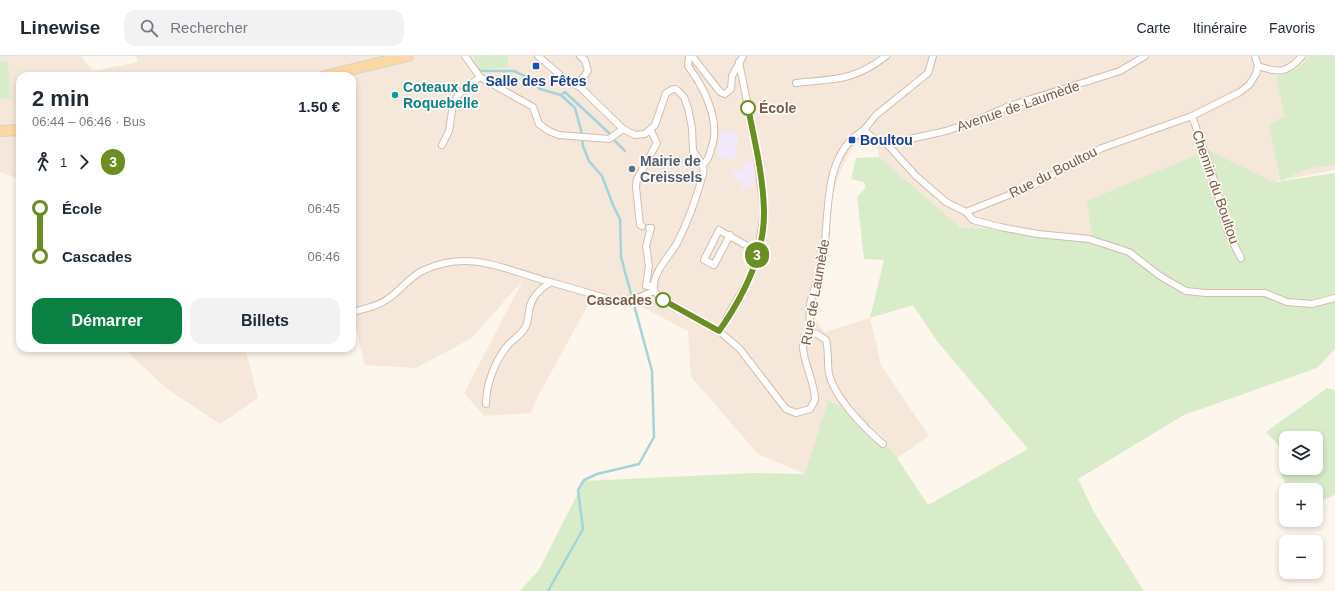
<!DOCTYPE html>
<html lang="fr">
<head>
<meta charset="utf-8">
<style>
	:root { --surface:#fff; --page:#f2f2f3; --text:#1f2937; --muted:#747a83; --line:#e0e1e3; --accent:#0b8043 }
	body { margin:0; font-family:Helvetica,sans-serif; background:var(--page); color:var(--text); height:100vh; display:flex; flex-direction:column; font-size:15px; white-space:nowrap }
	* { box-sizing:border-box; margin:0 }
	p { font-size:13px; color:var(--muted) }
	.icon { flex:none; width:22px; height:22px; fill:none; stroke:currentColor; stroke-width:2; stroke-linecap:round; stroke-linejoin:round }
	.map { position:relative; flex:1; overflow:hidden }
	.drawer { position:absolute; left:16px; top:16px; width:340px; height:280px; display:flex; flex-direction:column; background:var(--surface); border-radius:12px; box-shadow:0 2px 6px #0003 }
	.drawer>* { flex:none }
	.badge { padding:0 8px; border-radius:13px; font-size:14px; line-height:26px }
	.controls { position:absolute; left:1279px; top:375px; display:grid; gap:8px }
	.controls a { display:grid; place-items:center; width:44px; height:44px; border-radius:8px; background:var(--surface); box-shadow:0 2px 6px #0003; font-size:20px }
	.map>.badge { position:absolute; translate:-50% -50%; box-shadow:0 0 0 2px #fff }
	.legs { display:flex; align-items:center; gap:6px; height:44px; padding:0 16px; font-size:13px }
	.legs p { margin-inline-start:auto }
	.headline { display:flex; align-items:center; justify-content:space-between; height:68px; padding:0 16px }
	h1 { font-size:22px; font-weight:800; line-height:30px }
	.button { display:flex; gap:8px; margin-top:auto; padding:8px 16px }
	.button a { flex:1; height:46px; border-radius:12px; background:var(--accent); color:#fff; font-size:16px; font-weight:800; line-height:46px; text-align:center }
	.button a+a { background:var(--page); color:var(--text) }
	ul { padding:0 16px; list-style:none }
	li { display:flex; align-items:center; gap:14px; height:48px; font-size:15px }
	li i { display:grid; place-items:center; width:6px; height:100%; margin:0 5px; background:currentColor }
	li i::after { content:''; width:10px; height:10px; margin:-5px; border:3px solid; border-radius:50%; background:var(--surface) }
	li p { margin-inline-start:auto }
	li:first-child i { background:linear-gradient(#0000 50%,currentColor 0) }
	li:last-child i { background:linear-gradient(currentColor 50%,#0000 0) }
	header { display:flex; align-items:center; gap:24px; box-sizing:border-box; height:56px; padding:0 20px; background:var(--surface); border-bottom:1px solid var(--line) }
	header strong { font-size:19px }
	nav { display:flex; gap:22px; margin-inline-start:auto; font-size:14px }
	.search { width:280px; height:36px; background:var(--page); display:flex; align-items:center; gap:10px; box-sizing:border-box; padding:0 14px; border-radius:12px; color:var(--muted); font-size:15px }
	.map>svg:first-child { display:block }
	.residential { fill:#f5e8da }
	.education { fill:#f3e8fa }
	.green { fill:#d8ecc9 }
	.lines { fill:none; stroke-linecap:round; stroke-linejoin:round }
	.stream { stroke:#a5d3da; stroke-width:2.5 }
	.street-casing { stroke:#d1beb0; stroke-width:8 }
	.primary-casing { stroke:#dad1cd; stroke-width:12 }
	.street { stroke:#fff; stroke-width:6 }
	.primary { stroke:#fbd9a5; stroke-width:10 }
	.line-1-casing { stroke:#fff; stroke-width:9 }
	.line-1 { stroke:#6b8e23; stroke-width:6 }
	.transit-dot { fill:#1a4fb4; stroke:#fffaf3; stroke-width:1.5 }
	.culture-dot { fill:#0f9aa8; stroke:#fffaf3; stroke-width:1.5 }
	.stop-1-dot { fill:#fff; stroke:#6b8e23; stroke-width:2 }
	.service-dot { fill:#5c6f8a; stroke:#fffaf3; stroke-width:1.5 }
	.labels { text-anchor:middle; stroke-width:3.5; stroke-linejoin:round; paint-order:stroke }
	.transit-label { font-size:14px; font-weight:bold; fill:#164399; stroke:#fffaf3 }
	.culture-label { font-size:14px; font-weight:bold; fill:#0d838f; stroke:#fffaf3; text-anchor:start }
	.street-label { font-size:14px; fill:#7a5c4d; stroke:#fffaf3 }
	.stop-label { font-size:14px; font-weight:bold; fill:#7a5c4d; stroke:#fffaf3; text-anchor:start }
	.service-label { font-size:14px; font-weight:bold; fill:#4e5e75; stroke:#fffaf3; text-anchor:start }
</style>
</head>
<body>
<header>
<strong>Linewise</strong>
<div class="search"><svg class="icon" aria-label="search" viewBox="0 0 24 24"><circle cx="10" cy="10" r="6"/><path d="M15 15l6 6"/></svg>Rechercher</div>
<nav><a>Carte</a><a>Itinéraire</a><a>Favoris</a></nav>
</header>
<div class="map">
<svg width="1335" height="535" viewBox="0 0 1335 535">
	<rect width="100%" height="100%" fill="#fdf6ec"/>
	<g class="residential">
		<polygon points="0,0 81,0 93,15 138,6 136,0 1335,0 1335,114 1271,126 1208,94 1092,181 960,171 879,101 878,93 863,82 851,94 838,121 832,139 829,197 813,260 824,276 870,262 881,309 929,380 897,402 863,360 805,418 758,398 691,321 688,275 636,248 592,242 537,342 531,357 484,360 464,337 523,224 472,282 416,312 365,309 352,258 352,20 20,20 20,123 0,116"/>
		<polygon points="123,292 245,292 258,342 220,368 167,333"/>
	</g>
	<g class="education">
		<polygon points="720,75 738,77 735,104 717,101"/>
		<polygon points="744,105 753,106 753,115 756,116 755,126 751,126 750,134 741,133 742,125 732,123 734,113 743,114"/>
	</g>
	<g class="green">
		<polygon points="473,0 507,0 509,11 481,14"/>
		<path d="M1310,0H1335V109C1311,111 1303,113 1282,125L1335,117V293L1317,312L1184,359L1078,423L1094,456L1144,535H520L539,514L584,425L754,417L805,418L828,345L863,360L897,402L928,449L1028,393L937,285L913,249L870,262L884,204L864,203L857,141L866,131L864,126L851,123L856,102L879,101L960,171L1092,181L1087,145L1208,94L1271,125L1281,126L1269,70L1285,60L1276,20C1291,18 1300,11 1310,0Z"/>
		<polygon points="0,5 8,5 10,43 0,43"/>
		<polygon points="1327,332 1335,334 1335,439 1316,447 1316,434 1289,434 1281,418 1289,412 1316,412 1316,382 1286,382 1286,397 1266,376"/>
	</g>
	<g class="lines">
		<g class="stream">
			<polyline points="475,9 480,15 514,15 529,22 540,33 561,39 575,52 581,74 583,90 589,105 602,120 613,149 620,163 621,201 652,315 654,381 639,408 597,418 584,424 578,434 583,473 548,535"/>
			<polyline points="561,39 565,36 610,78"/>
			<polyline points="615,85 625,95"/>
		</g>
		<g class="street-casing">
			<g id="street">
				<polyline points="465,0 480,21 533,51 539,68 549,75 559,79 609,83 623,73"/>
				<polyline points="538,0 566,24 580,31 623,73 635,79 645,78 655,69 666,37 673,33 676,33 684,41 688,52 692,72 693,95 703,109"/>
				<path d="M689,0L688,10C703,30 719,61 713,87C711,92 710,99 707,104C706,106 704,107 703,109C703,112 704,115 703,118C697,140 688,166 677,187C669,201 651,218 654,235L663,244L719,275L739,292L786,353L796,357L810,353L815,344C815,326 803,307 803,290C804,285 808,282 809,277C812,269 808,258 810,249C812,235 819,223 822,209C831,166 819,100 864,74"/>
				<polyline points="692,0 720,36 725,38 731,33 732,20 743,0"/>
				<polyline points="933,0 928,17 876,59 864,74 874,83 887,88 916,120 946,146 966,156 1034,129 1102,92 1192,60 1240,36 1249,29 1256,18 1258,10 1255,0"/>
				<path d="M1258,10C1278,17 1286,18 1302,0"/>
				<path d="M796,27C835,23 854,25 886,0"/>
				<polyline points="577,29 588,15 585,4 580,0"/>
				<polyline points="1192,60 1212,117 1228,177 1241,202"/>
				<polyline points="887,88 946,75 973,66 1009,50 1120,15 1145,0"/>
				<polyline points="442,89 449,75 453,48 459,38 480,21"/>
				<polyline points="966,156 973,164 1000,171 1038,178 1089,183 1129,196 1160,220 1186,235 1206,237 1265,237 1287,246 1312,248 1335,242"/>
				<polyline points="642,170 640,169 636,131 637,123 657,87 651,75"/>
				<polyline points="649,172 651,172 646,190 649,210 646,230 654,230"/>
				<polyline points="730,179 714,209 704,204 719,174 758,196"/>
				<path d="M352,256C364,253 379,250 389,242C401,234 410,220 424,214C471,193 505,214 550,226C572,232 593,238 614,245L635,243L654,235"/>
				<polyline points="719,275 750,221 758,196 764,156 756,90 739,6"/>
				<path d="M810,276L817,278L826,284C829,295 827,307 829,318C835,342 864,372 883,388"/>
				<path d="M486,348C486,328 495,304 509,288C514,283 523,277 526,270C528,266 528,260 529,255C531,241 540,233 551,226"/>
			</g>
		</g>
		<g class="primary-casing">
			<g id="primary">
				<polyline points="324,20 408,0"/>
				<polyline points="0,75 20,74"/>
			</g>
		</g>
		<use href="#street" class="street"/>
		<use href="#primary" class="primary"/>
	</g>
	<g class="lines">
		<g class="line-1-casing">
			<path id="line-1" d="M663,244L719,275C743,241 765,197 764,154C763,120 755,86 748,52"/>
		</g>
		<use href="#line-1" class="line-1"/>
	</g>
	<g class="transit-dot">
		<rect x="532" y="6" width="8" height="8" rx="2"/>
		<rect x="848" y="80" width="8" height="8" rx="2"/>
	</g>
	<circle class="culture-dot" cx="395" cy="39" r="4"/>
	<g class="stop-1-dot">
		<circle cx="748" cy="52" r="7"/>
		<circle cx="663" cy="244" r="7"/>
	</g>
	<circle class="service-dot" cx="632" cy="113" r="4"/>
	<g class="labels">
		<g class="transit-label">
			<text x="536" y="30">Salle des Fêtes</text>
			<text x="860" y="89" text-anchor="start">Boultou</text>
		</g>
		<g class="culture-label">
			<text x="403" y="36">Coteaux de<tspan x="403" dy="16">Roquebelle</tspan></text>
		</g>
		<g class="street-label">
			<text transform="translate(1018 50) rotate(-19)" y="5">Avenue de Laumède</text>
			<text transform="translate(1053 116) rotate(-27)" y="5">Rue du Boultou</text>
			<text transform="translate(1216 131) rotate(71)" y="5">Chemin du Boultou</text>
			<text transform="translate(815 236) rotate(-80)" y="5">Rue de Laumède</text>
		</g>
		<g class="stop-label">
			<text x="759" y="57">École</text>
			<text x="652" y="249" text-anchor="end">Cascades</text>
		</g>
		<g class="service-label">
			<text x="640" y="110">Mairie de<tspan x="640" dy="16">Creissels</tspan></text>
		</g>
	</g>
</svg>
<div class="controls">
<a><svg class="icon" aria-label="layers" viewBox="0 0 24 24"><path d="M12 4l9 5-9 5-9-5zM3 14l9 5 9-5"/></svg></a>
<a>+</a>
<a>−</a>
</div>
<b class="badge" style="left:757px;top:199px;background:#6b8e23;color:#fff">3</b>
<section class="drawer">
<div class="headline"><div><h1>2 min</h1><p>06:44 – 06:46 · Bus</p></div><b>1.50 €</b></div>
<div class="legs"><svg class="icon" aria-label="walk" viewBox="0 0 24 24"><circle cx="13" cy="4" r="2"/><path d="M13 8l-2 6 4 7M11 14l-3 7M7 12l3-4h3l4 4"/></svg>1<svg class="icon" aria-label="forward" viewBox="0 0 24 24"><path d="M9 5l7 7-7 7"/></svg><b class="badge" style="background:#6b8e23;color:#fff">3</b></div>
<ul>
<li><i style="color:#6b8e23"></i><b>École</b><p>06:45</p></li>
<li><i style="color:#6b8e23"></i><b>Cascades</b><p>06:46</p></li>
</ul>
<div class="button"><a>Démarrer</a><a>Billets</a></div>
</section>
</div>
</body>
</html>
